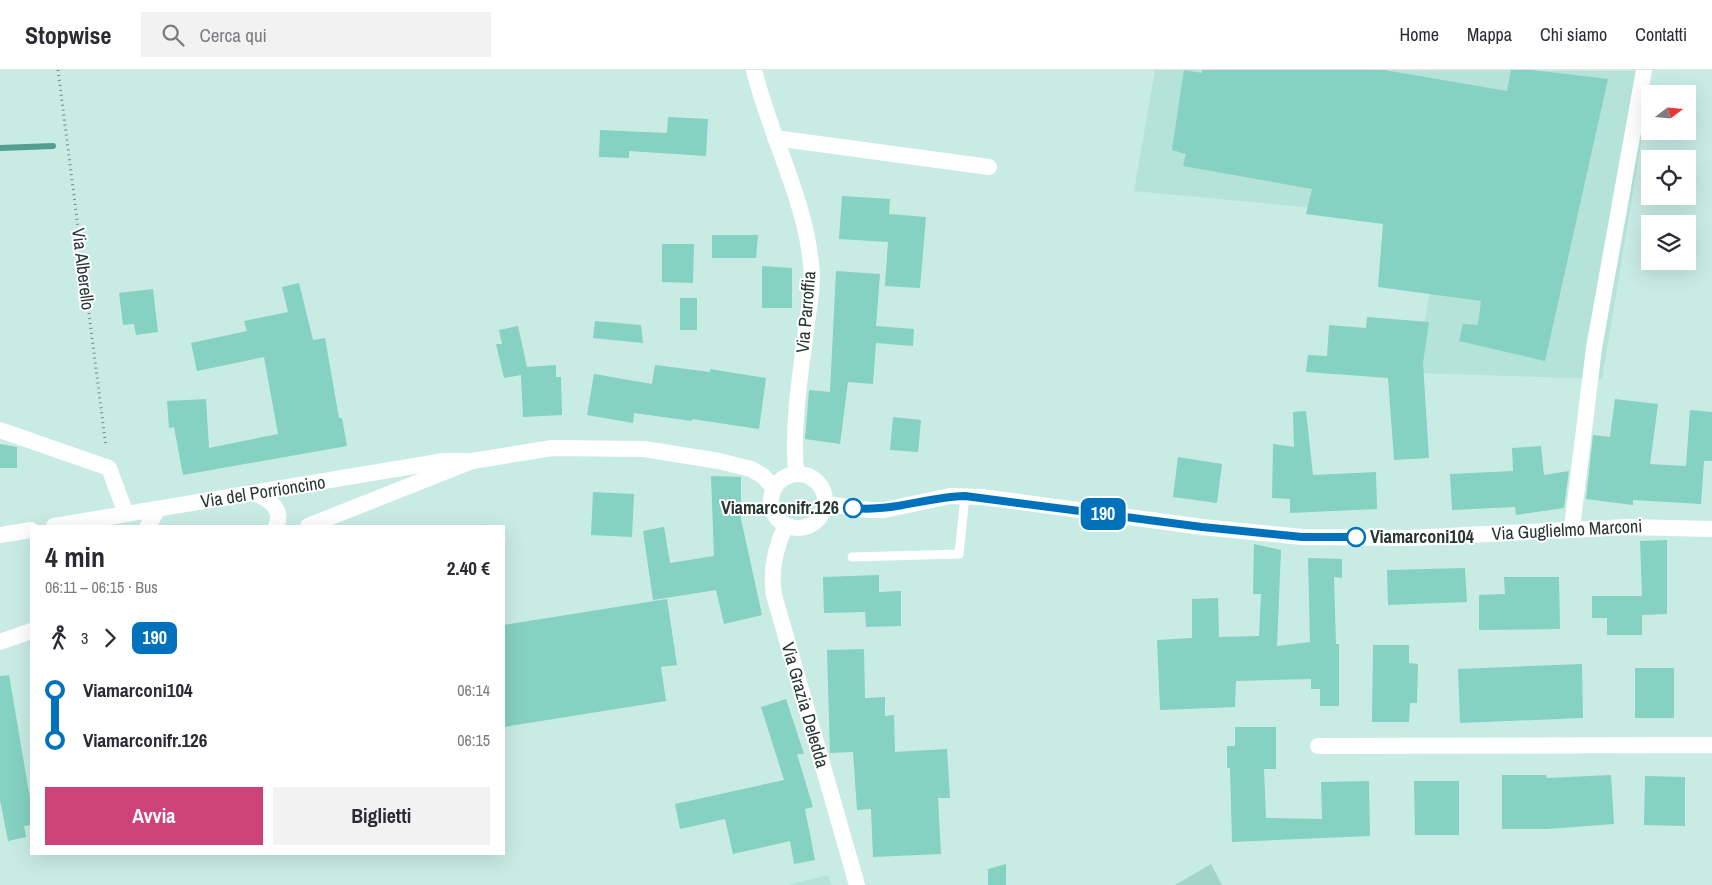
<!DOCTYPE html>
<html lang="it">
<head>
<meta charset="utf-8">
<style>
	:root { --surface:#fff; --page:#f2f2f3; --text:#2b2b33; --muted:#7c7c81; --line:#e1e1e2; --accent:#cd4278 }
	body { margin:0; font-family:"Archivo Narrow",sans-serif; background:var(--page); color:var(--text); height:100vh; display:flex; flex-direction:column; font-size:19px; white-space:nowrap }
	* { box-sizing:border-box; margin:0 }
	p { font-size:16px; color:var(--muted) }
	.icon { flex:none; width:28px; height:28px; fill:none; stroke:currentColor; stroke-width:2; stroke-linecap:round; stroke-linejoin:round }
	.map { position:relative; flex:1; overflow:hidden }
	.sheet { position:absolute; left:30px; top:455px; width:475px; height:330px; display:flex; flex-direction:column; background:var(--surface); border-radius:0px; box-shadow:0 5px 20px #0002 }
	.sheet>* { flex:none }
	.badge { padding:0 10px; border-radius:8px; font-size:18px; line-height:32px }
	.needle { width:32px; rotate:74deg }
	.tools { position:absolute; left:1641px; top:15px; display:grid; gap:10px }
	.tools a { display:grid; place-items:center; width:55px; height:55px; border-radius:0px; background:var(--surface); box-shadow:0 5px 20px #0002; font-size:25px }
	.map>.badge { position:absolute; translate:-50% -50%; box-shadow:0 0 0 2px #fff }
	.legs { display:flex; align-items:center; gap:8px; height:55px; padding:0 15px; font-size:16px }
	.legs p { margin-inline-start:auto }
	.summary { display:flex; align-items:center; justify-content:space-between; height:85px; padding:0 15px }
	h1 { font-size:28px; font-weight:700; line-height:38px }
	.cta { display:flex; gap:10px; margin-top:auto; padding:10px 15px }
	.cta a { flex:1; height:58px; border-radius:0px; background:var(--accent); color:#fff; font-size:20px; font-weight:700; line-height:58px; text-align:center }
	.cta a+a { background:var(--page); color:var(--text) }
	ul { padding:0 15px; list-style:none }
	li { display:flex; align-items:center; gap:18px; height:50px; font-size:19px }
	li i { display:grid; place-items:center; width:8px; height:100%; margin:0 6px; background:currentColor }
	li i::after { content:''; width:12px; height:12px; margin:-6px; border:4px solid; border-radius:50%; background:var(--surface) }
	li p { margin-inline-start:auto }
	li:first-child i { background:linear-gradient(#0000 50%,currentColor 0) }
	li:last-child i { background:linear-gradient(currentColor 50%,#0000 0) }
	header { display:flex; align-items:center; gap:30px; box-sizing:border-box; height:70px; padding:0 25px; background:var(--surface); border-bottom:1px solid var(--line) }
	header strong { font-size:24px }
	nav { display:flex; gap:28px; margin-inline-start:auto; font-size:18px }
	.search { width:350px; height:45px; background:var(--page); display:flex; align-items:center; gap:12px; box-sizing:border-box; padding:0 18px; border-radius:0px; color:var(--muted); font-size:19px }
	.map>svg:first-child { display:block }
	.built { fill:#b5e2d9 }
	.green { fill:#a3d4ca }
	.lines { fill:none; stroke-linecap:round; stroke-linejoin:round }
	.stream { stroke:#529e90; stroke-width:6 }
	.building { fill:#85d1c2 }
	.path { stroke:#708984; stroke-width:3; stroke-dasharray:1 4; stroke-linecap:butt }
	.service { stroke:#fff; stroke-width:9 }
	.minor { stroke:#fff; stroke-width:16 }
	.line-1-casing { stroke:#fff; stroke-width:11 }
	.line-1 { stroke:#0072bc; stroke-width:8 }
	.stop-1-dot { fill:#fff; stroke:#0072bc; stroke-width:2.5 }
	.labels { text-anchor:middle; stroke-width:4; stroke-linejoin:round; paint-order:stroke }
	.street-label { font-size:18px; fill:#273633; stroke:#fff }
	.stop-label { font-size:18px; font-weight:bold; fill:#273633; stroke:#fff; text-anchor:end }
</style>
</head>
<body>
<header>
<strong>Stopwise</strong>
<div class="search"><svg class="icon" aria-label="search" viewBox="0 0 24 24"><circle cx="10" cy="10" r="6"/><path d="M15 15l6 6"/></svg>Cerca qui</div>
<nav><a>Home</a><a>Mappa</a><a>Chi siamo</a><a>Contatti</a></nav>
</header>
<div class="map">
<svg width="1712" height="815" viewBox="0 0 1712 815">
	<rect width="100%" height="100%" fill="#c8ece4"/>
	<g class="built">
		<polygon points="1155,0 1646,1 1642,68 1602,309 1416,303 1442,150 1134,121"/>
		<polygon points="828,805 832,815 788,815"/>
	</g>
	<polygon class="green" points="1211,794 1222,815 1175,815"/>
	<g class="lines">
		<polyline class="stream" points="0,78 53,76"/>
	</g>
	<g class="building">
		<polygon points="1184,0 1202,3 1202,0 1384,0 1507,21 1511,0 1532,0 1608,9 1545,291 1459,271 1463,254 1478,255 1481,231 1378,217 1383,154 1306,144 1312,119 1183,96 1186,84 1172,80"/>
		<polygon points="668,47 708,49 706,86 629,81 629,88 599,87 600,60 667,63"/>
		<polygon points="842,126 890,129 889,144 926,147 920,218 885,216 888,172 839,169"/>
		<polygon points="712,165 758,165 756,188 712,188"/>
		<polygon points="662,174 694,174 693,213 662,212"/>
		<polygon points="762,196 792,198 792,238 762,238"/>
		<polygon points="836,201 880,204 876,256 914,259 913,276 876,273 873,314 848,312 840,374 805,369 809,320 830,322"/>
		<polygon points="299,213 313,270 325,268 339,348 342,348 347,376 183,405 174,357 169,358 167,331 206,329 209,378 278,364 264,287 197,301 191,273 247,261 244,251 288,242 282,217"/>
		<polygon points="153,219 158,262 136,265 134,254 123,255 119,223"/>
		<rect x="680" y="228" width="17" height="32"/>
		<polygon points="1367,247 1429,252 1423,293 1429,388 1394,390 1388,308 1306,302 1308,285 1327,286 1329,255 1366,258"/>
		<polygon points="595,251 641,255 643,273 593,268"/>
		<polygon points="518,256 527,297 556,295 556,307 561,307 562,345 523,347 521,305 504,308 496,274 502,274 499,260"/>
		<polygon points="655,295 710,302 710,299 766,308 759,359 692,349 692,351 634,343 633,353 587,345 594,304 652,314"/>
		<polygon points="1615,329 1658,334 1650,394 1686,396 1690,340 1712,342 1712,391 1704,391 1701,434 1633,430 1633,435 1586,429 1593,365 1610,367"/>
		<polygon points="1306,341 1313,405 1376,402 1377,439 1290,443 1290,429 1272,428 1273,374 1294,377 1293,342"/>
		<polygon points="893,347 921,350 918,382 890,380"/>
		<polygon points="0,374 17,377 17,398 0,398"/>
		<polygon points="1541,376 1544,405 1569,401 1564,438 1516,445 1515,437 1452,440 1450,404 1513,401 1512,378"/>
		<polygon points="1178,387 1222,394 1217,433 1173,427"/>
		<polygon points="711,406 741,407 741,449 762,545 724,554 716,520 653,530 643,461 664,457 670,493 714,486"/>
		<polygon points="593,422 634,424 632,467 591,465"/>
		<polygon points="1667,470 1667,544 1642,545 1642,565 1607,565 1607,548 1592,548 1592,526 1642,526 1640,471"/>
		<polygon points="1254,474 1281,480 1277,576 1310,572 1308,488 1342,489 1342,508 1334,507 1336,574 1339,574 1339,636 1320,636 1320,619 1311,619 1311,609 1236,611 1235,637 1160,640 1157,570 1192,568 1192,529 1218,528 1219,567 1259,566 1261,524 1253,524"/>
		<polygon points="1465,498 1467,532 1388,535 1387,500"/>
		<polygon points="879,505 879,522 901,521 901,556 866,557 865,542 824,543 823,507"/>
		<polygon points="1504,507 1559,507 1560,559 1479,560 1479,525 1505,524"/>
		<polygon points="667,529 677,595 661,597 666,631 504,657 504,555"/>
		<polygon points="1373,575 1409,575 1409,593 1418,594 1417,633 1410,633 1409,652 1372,652"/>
		<polygon points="864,579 865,628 885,627 885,646 894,645 895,682 947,679 950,728 938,728 941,784 873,787 871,739 857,740 853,682 830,683 827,580"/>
		<polygon points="1582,594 1583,648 1460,653 1458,599"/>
		<rect x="1635" y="598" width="39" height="50"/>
		<polygon points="9,605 31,734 31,755 24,756 26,767 8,771 0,730 0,606"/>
		<polygon points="786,629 804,684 797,684 813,737 805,739 815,790 794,794 790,771 733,784 725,749 680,759 675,734 784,710 761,637"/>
		<polygon points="1235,657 1276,657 1276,699 1264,699 1266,748 1322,749 1321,712 1369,711 1370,766 1232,772 1230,698 1227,698 1227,676 1235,676"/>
		<polygon points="1502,705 1546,705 1547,708 1611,705 1614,754 1547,759 1502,759"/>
		<polygon points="1645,706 1685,707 1685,756 1644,755"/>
		<polygon points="1414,711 1459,711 1459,765 1415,765"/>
		<polygon points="1006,794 1006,815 988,815 988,799"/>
	</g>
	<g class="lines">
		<polyline class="path" points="58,0 106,377"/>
		<polyline class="service" points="852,487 959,484 965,426"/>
		<g class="minor">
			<path d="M754,0C771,70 809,135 812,207C812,224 808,243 806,260C800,308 792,354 796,403"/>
			<polyline points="775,68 989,97"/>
			<polyline points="0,360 109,398 126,444"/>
			<circle cx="798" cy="431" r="27"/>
			<path d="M257,424C270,430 284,440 276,456"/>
			<polyline points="826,434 870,440 884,440 950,426 983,427 1202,457 1302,467 1409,468 1627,457 1712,459"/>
			<path d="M786,455C775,478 770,500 774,525L857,815"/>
			<polyline points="54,456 444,391 468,391"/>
			<polyline points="148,456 158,439"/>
			<polyline points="308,456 472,391 552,378 644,379 719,391 751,399 763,406 774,418"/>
			<polyline points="1572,458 1594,278 1644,0"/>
			<polyline points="0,465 31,460"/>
			<polyline points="0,572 31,561"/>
			<polyline points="1318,676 1712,675"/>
		</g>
	</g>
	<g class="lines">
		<g class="line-1-casing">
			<path id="line-1" d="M853,438C893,442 926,427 965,426L1202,457L1302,467H1356"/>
		</g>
		<use href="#line-1" class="line-1"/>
	</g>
	<g class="stop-1-dot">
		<circle cx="853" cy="438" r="9"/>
		<circle cx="1356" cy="467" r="9"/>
	</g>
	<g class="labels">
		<g class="street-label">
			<text transform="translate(83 199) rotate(83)" y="6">Via Alberello</text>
			<text transform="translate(806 242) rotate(-85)" y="6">Via Parroffia</text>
			<text transform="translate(263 422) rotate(-9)" y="6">Via del Porrioncino</text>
			<text transform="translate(1567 460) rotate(-3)" y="6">Via Guglielmo Marconi</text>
			<text transform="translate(805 635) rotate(74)" y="6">Via Grazia Deledda</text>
		</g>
		<g class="stop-label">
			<text x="839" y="444">Viamarconifr.126</text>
			<text x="1370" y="473" text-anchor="start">Viamarconi104</text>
		</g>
	</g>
</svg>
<div class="tools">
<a><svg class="needle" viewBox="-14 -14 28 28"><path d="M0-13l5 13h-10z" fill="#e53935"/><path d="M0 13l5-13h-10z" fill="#7c7c81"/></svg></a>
<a><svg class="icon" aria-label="locate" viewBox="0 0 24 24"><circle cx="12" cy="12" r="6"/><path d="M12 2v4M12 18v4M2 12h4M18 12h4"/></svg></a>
<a><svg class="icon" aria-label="layers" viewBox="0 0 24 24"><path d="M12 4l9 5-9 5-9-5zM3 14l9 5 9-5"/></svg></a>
</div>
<b class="badge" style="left:1103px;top:444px;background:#0072bc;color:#fff">190</b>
<section class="sheet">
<div class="summary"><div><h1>4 min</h1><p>06:11 – 06:15 · Bus</p></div><b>2.40 €</b></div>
<div class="legs"><svg class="icon" aria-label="walk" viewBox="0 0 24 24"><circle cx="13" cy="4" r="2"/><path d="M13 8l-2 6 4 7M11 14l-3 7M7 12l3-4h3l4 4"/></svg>3<svg class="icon" aria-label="forward" viewBox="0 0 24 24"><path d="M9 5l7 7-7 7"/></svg><b class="badge" style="background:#0072bc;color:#fff">190</b></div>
<ul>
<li><i style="color:#0072bc"></i><b>Viamarconi104</b><p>06:14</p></li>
<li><i style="color:#0072bc"></i><b>Viamarconifr.126</b><p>06:15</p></li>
</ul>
<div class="cta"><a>Avvia</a><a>Biglietti</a></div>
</section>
</div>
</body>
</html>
